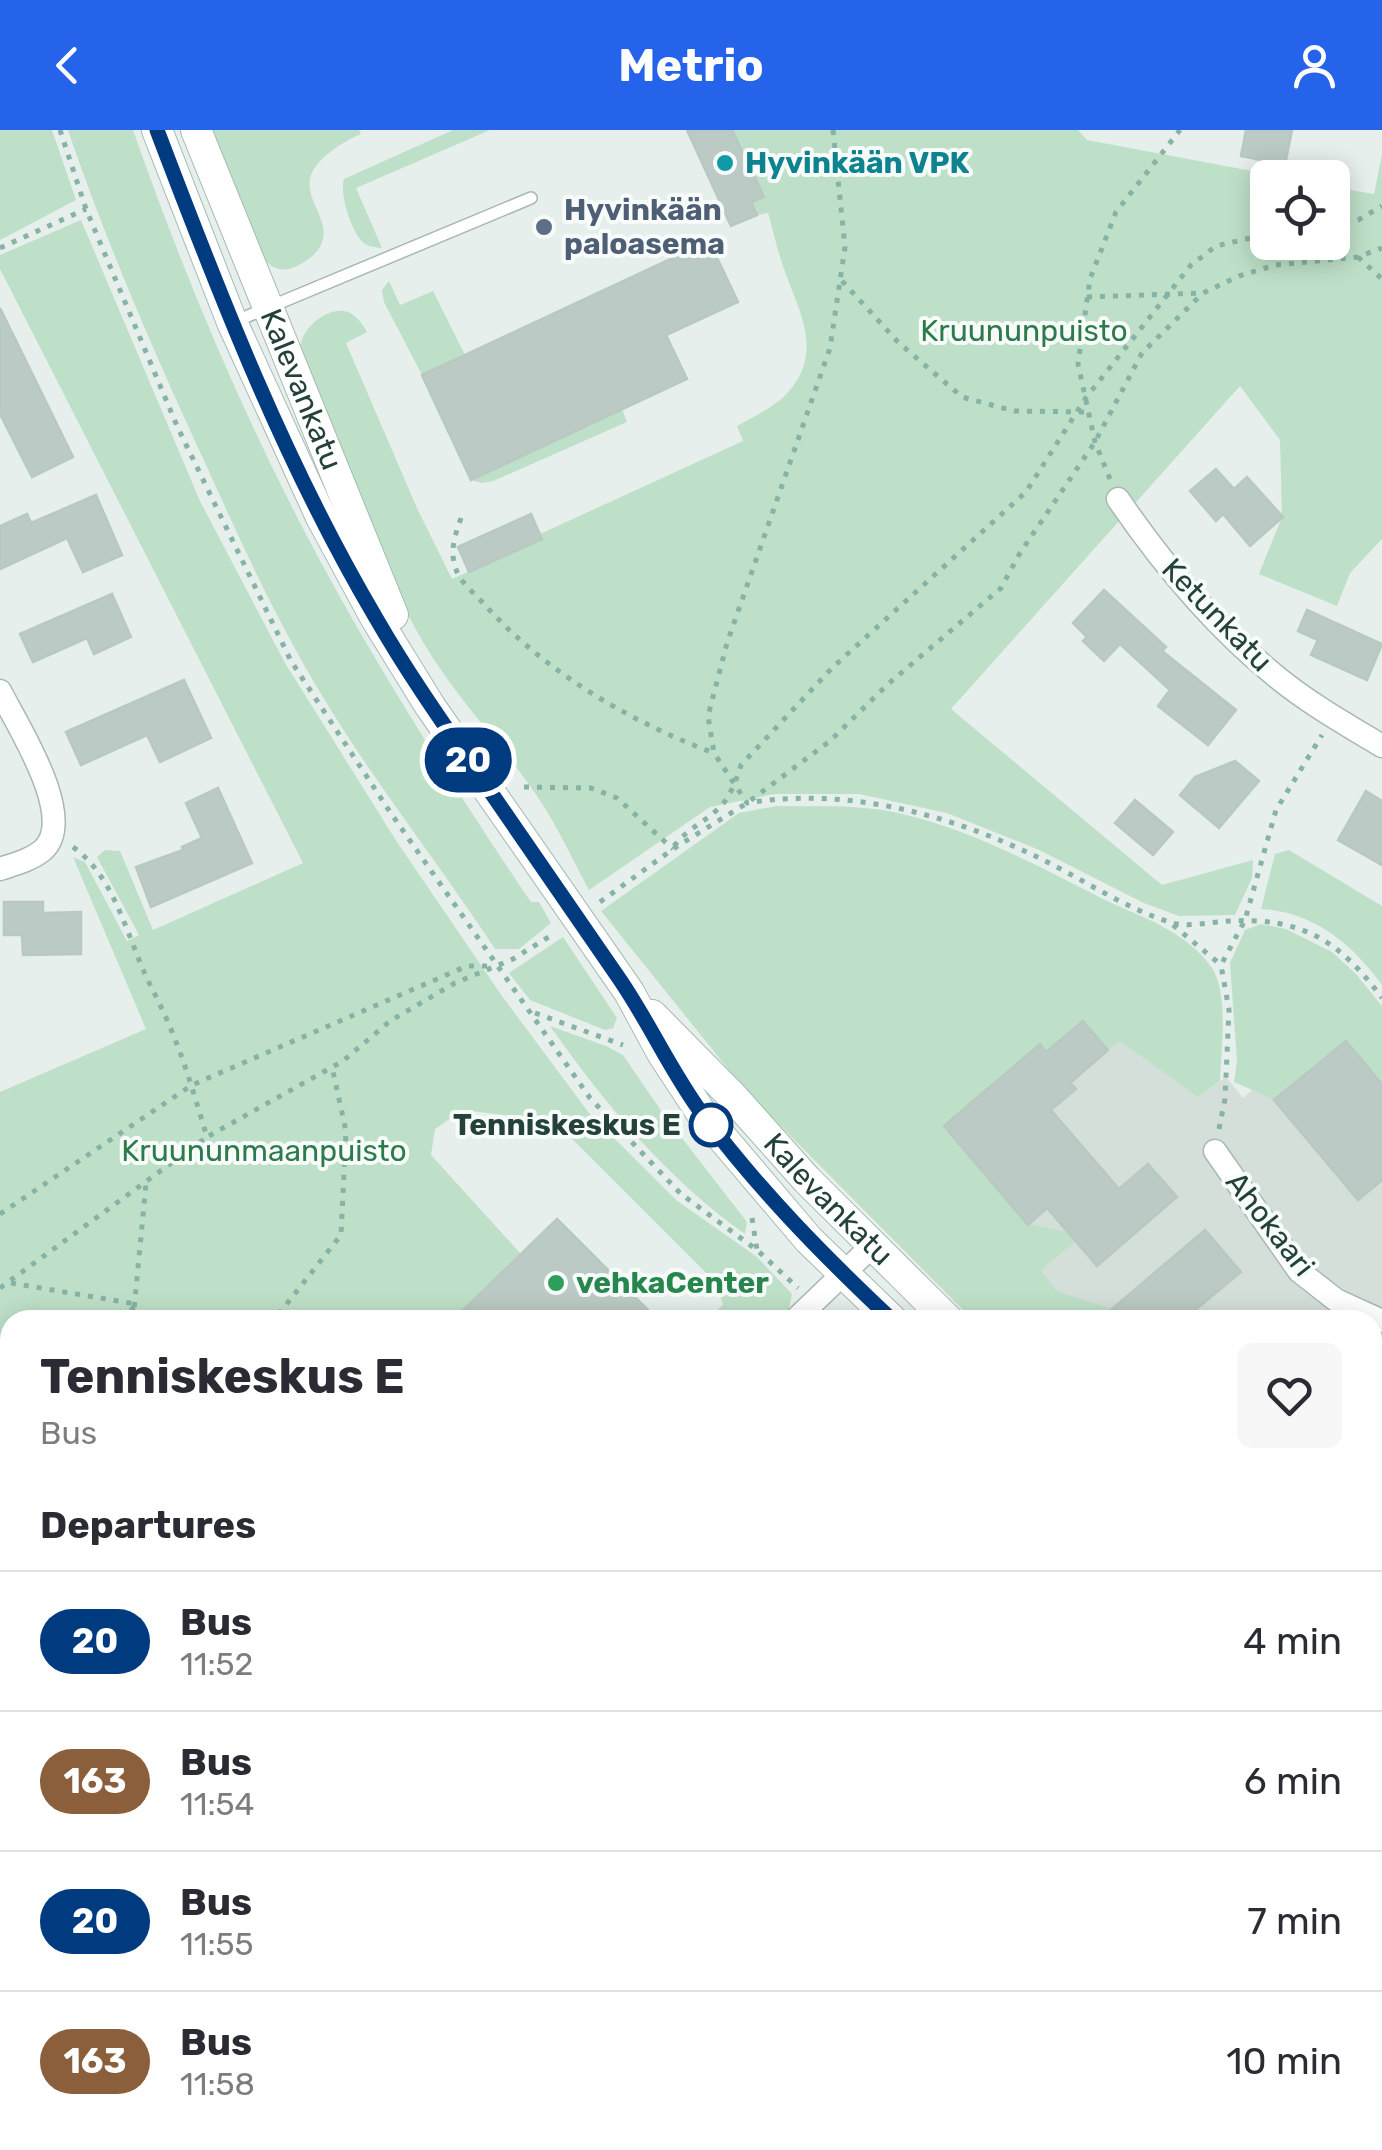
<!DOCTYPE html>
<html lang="en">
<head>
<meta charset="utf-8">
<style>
	:root { --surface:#fff; --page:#f7f7f7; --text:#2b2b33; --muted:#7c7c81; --line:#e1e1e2; --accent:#2563eb }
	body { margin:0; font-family:Rubik,sans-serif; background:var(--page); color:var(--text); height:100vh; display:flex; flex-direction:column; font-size:38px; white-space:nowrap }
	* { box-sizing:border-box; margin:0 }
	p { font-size:32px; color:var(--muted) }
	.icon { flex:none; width:55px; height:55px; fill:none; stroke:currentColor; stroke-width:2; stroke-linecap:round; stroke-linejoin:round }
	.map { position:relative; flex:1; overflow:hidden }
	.drawer { position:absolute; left:0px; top:1180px; width:1382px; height:840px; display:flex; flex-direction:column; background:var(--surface); border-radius:30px 30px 0 0; box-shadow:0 5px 25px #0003 }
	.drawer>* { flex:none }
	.badge { padding:0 20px; border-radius:32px; font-size:35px; line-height:65px }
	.tools { position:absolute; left:1250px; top:30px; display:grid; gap:20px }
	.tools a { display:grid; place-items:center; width:100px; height:100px; border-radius:15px; background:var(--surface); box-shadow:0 5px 25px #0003; font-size:50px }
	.map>.badge { position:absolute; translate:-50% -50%; box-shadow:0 0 0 5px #fff }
	h2 { padding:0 40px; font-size:38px; line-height:90px }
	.round { display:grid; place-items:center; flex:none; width:105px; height:105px; border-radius:15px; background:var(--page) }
	.head { display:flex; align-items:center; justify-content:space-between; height:170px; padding:0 40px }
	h1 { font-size:48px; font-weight:700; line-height:75px }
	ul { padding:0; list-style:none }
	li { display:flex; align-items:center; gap:30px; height:140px; padding:0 40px; border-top:2px solid var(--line) }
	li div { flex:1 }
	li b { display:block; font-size:38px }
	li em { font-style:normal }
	li .badge { min-width:110px; font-weight:700; text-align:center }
	header { display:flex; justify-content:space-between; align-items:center; height:130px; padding:0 40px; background:var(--accent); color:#fff; font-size:45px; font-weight:700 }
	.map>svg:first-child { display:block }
	.built { fill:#d4dfda }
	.green { fill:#bfe0c8 }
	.building { fill:#bbcac4; stroke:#b8c9c2; stroke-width:2.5 }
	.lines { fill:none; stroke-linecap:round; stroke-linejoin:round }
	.lane-casing { stroke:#a8b8b2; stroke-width:14 }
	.street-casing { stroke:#a8b8b2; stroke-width:25 }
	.secondary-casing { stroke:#a4bbb3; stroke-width:32 }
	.path { stroke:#86b3a5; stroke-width:5; stroke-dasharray:5 8; stroke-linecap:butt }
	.lane { stroke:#fff; stroke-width:11 }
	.street { stroke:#fff; stroke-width:22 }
	.secondary { stroke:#fff; stroke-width:30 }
	.line-casing { stroke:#fff; stroke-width:22 }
	.line { stroke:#003b80; stroke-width:15 }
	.culture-dot { fill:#0f9aa8; stroke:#f7fbf9; stroke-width:4 }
	.service-dot { fill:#5c6f8a; stroke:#f7fbf9; stroke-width:4 }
	.stop-dot { fill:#fff; stroke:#003b80; stroke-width:5 }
	.leisure-dot { fill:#2e9e5b; stroke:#f7fbf9; stroke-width:4 }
	.labels { text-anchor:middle; stroke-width:8; stroke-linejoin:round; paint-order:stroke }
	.culture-label { font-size:30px; font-weight:bold; fill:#0d838f; stroke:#f7fbf9; text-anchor:start }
	.service-label { font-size:30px; font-weight:bold; fill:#4e5e75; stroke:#f7fbf9; text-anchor:start }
	.park-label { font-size:30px; fill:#2d7a4b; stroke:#f7fbf9 }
	.street-label { font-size:30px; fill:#24423a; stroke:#f7fbf9 }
	.stop-label { font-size:30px; font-weight:bold; fill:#24423a; stroke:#f7fbf9; text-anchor:end }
	.leisure-label { font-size:30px; font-weight:bold; fill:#27864d; stroke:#f7fbf9; text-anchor:start }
</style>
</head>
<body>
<header><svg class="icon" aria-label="back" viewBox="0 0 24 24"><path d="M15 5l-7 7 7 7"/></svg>Metrio<svg class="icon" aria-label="person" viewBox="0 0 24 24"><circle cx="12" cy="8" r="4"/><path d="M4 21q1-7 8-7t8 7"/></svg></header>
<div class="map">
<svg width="1382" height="2020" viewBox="0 0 1382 2020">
	<rect width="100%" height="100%" fill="#e6efeb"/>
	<polygon class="built" points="1077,855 1198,967 1226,947 1243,968 1343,883 1382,923 1382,1545 1372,1534 1372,1190 1067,1190 895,997"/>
	<g class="green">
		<polygon points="0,0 52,0 76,70 0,110"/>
		<path d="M68,0H133C182,140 240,279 309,410C375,535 452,655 531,772H539L551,793L519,819H495C434,726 363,638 308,542C270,476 238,406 207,337C156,227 107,115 68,0Z"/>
		<path d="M209,0H359L361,4C344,11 314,29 310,49C306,70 328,89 323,109C320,122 309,130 297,136C287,141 278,141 269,134C246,116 221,30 209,0Z"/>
		<path d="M453,0H490L356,58L382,118C377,117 369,117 365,114C352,105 339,64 344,49Z"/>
		<path d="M732,0H1078L1087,10L1284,47L1268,48V112H1332L1333,57L1374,64L1382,24V409L1350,443L1337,476L1259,444L1282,387L1280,310L1240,256L951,579L1162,755L1253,730L1252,748L1235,785L1179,786L1144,773L1037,719L947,683L859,664H775L710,677L589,760C572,729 557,695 537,666C501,613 456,568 423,512C374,426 341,329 302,238C302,230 299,221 301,213C304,197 327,178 344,181C355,183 362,193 367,202L346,213L417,378L452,449L542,409L540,404L743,311L737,296C754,286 777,276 789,261C825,220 797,178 783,136C777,119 773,100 768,83L757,85L751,72L763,67Z"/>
		<polygon points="81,90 200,371 285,533 397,712 502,866 589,983 676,1070 757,1127 792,1164 789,1178 777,1190 706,1190 723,1175 717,1154 554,991 463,980 435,999 431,1025 521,1124 453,1190 10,1190 10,1541 0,1552 0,962 146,899 73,727 85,732 127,811 139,805 97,727 105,720 120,721 153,800 303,733 0,139 0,125"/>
		<polygon points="389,151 400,175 433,161 465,225 422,245 384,172 382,160"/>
		<polygon points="622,279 627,292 493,351 482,353 471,350"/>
		<path d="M776,676C816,677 859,674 898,683C970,699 1038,736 1103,769C1141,787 1187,801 1212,838C1229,864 1221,921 1220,951L1198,967L1120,911L1108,920L1083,891L1046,922L1039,915L944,996L1028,1094L1068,1102L1076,1111L1041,1140L1057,1161L1111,1179L1120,1190H973L745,960L601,781L739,683Z"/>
		<path d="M1289,720L1382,776V855C1352,814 1314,782 1261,779L1275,724Z"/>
		<polygon points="1261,794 1286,799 1332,822 1356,844 1382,876 1382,954 1346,911 1274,970 1234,952 1237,931 1230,833 1245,800"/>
		<polygon points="563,807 617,888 613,898 605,900 530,870 509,843"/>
		<path d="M550,896L606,916L623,925L664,985L747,1092L745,1104C667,1049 605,974 550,896Z"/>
		<polygon points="1382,1938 1382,2020 1302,2020 1312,2010 1372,2010 1373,1948"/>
		<polygon points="817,2010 1111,2010 1102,2020 825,2020"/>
	</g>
	<g class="building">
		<polygon points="687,0 732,0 764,67 751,72 757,85 731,96"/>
		<polygon points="1246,0 1292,0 1285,35 1241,26"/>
		<polygon points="709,111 738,172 666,205 687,249 471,350 422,245"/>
		<polygon points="0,178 73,327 32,347 0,284"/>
		<polygon points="1216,339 1234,359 1247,347 1283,387 1250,416 1223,384 1216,391 1190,361"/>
		<polygon points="96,365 122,425 83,442 67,408 0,439 0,396 27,384 31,393"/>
		<polygon points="531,384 542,409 469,442 458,417"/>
		<polygon points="1104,460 1166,517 1162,521 1236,580 1208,615 1158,576 1170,560 1120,514 1104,531 1083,511 1087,507 1073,493"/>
		<polygon points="112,464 131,507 94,524 87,508 33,532 20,504"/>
		<polygon points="1307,480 1382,514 1367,550 1311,525 1318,510 1298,501"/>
		<polygon points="184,550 211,608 160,632 147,605 81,635 66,602"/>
		<polygon points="1235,631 1259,651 1219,698 1180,665 1195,647"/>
		<polygon points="218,658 252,733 151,777 136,737 183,720 182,717 202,708 186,673"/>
		<polygon points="1366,661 1382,671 1382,735 1338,710"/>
		<polygon points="1135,670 1173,702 1153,725 1115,693"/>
		<polygon points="4,772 43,772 43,783 81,782 81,824 23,825 22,805 4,805"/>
		<polygon points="1083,891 1108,920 1070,953 1076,959 1051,980 1119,1059 1148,1034 1177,1067 1097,1136 1047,1078 1028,1095 944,996 1040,914 1046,922"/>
		<polygon points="1346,911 1382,954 1382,1050 1358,1070 1274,970"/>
		<polygon points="557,1089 658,1190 453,1190 521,1124"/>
		<polygon points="1205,1100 1241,1142 1183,1190 1099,1190"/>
	</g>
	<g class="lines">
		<g class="lane-casing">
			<polyline id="lane" points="236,191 531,68"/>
		</g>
		<g class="street-casing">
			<g id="street">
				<path d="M1118,369C1163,435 1216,498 1278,548C1310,574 1347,595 1382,616"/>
				<path d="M0,561C17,595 78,688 43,720C31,730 15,734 0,739"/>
				<polyline points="1215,1021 1299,1141 1336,1170 1382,1191"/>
				<polyline points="795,1190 873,1115"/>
				<polyline points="0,1652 10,1661"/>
				<polyline points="281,2010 289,2020"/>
				<polyline points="797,2010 805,2020"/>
			</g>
		</g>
		<g class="secondary-casing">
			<g id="secondary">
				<polyline points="157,0 232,192 321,387 375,487 430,576 629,862 662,923 702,984 809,1110 892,1190"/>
				<path id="s1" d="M196,0L393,485"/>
				<path id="s2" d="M652,885L733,967L807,1050L948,1190"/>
				<polyline points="1372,1611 1382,1622"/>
				<polyline points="1372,1665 1382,1675"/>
				<polyline points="1372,1776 1382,1768"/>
				<polyline points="1372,1823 1382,1814"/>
				<polyline points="1119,2020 1129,2010"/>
				<polyline points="1167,2020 1177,2010"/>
			</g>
		</g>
		<g class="path">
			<polyline points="60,0 86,79 177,296 291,531 390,682 590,968 681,1064 757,1120 798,1158"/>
			<path d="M833,0L845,117L830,218L727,513L708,586L714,623L747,673C844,657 945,683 1033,725C1078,746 1122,777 1169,792C1185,798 1211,792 1229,791C1302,787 1340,811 1382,868"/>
			<polyline points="1332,93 1358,90 1382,76"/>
			<polyline points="0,118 86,79"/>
			<polyline points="1358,127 1382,149"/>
			<polyline points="842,151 898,212 962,267 1014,281 1088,282"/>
			<polyline points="1087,167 1203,163"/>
			<polyline points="1110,349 1095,312 1078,234 1090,149 1116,82 1180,0"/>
			<path d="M461,388C454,408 448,425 459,446C465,456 477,466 485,475C545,542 630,592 714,623"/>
			<polyline points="524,657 591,658 617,668 673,719"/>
			<path d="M674,716C686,700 703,693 718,679C730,668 736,651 741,635L832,538L1026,362L1085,269L1191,135L1216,116L1268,104"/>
			<path d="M73,717C109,743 122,788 138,827C146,849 158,869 167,890C184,928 195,968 207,1007L343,931L390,891L455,853L513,829L555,803"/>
			<polyline points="600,772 673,719 747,673 830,611 887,555 1001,458 1020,423 1095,312 1142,223 1203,163 1239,146 1275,135 1358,127 1382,118"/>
			<polyline points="1173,795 1221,835"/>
			<polyline points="535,883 623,915"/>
			<polyline points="1219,999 1225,969 1229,880 1221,835 1245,790 1276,680 1322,605"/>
			<polyline points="0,1084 192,955 467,836 495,836"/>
			<polyline points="752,1088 757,1120"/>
			<polyline points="11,1153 136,1174"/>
			<polyline points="0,1158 207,1007"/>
			<polyline points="122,1190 134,1177"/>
			<polyline points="133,1190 146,1054"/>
			<polyline points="267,1190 278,1185 341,1105 346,1001 332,937"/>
			<polyline points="0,1304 10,1300"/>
			<polyline points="0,1481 10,1479"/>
			<polyline points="1372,1938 1382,1928"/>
			<polyline points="1291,2020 1301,2010"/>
		</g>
		<use href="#lane" class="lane"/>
		<use href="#street" class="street"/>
		<use href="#secondary" class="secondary"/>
	</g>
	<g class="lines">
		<g class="line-casing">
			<path id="line" d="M157,0C220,166 285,334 376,488C411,549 452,606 492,664C534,724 574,784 616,844C648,889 670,941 703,985C759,1060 824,1126 892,1190"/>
		</g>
		<use href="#line" class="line"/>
	</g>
	<circle class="culture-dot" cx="725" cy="33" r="10"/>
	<circle class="service-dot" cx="544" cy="97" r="10"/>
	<circle class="stop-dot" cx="711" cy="995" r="20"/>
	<circle class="leisure-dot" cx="556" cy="1153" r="10"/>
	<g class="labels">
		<g class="culture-label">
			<text x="745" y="43">Hyvinkään VPK</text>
		</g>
		<g class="service-label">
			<text x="564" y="90">Hyvinkään<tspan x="564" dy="34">paloasema</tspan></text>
		</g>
		<g class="park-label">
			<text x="1024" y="211">Kruununpuisto</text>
			<text x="264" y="1031">Kruununmaanpuisto</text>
		</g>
		<g class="street-label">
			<text dy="10" stroke="none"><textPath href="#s1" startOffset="280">Kalevankatu</textPath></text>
			<text transform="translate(1217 485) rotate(46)" y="10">Ketunkatu</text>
			<text dy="10" stroke="none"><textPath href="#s2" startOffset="255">Kalevankatu</textPath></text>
			<text transform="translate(1270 1094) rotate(52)" y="10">Ahokaari</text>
		</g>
		<g class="stop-label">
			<text x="681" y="1005">Tenniskeskus E</text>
		</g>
		<g class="leisure-label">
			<text x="576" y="1163">vehkaCenter</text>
		</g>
	</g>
</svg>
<div class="tools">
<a><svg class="icon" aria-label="locate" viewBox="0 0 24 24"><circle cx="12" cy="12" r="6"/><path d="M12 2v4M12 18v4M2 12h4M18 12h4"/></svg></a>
</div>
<b class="badge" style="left:468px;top:630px;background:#003b80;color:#fff">20</b>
<section class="drawer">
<div class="head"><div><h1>Tenniskeskus E</h1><p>Bus</p></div><a class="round"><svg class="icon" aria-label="heart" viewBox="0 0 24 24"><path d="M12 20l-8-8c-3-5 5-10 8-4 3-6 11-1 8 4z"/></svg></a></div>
<h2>Departures</h2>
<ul>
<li><span class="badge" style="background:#003b80;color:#fff">20</span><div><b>Bus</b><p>11:52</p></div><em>4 min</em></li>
<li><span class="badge" style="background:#8b5e3c;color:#fff">163</span><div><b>Bus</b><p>11:54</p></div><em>6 min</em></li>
<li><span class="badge" style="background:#003b80;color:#fff">20</span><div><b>Bus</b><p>11:55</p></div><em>7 min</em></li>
<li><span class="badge" style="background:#8b5e3c;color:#fff">163</span><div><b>Bus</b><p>11:58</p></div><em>10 min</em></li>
</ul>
</section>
</div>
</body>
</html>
